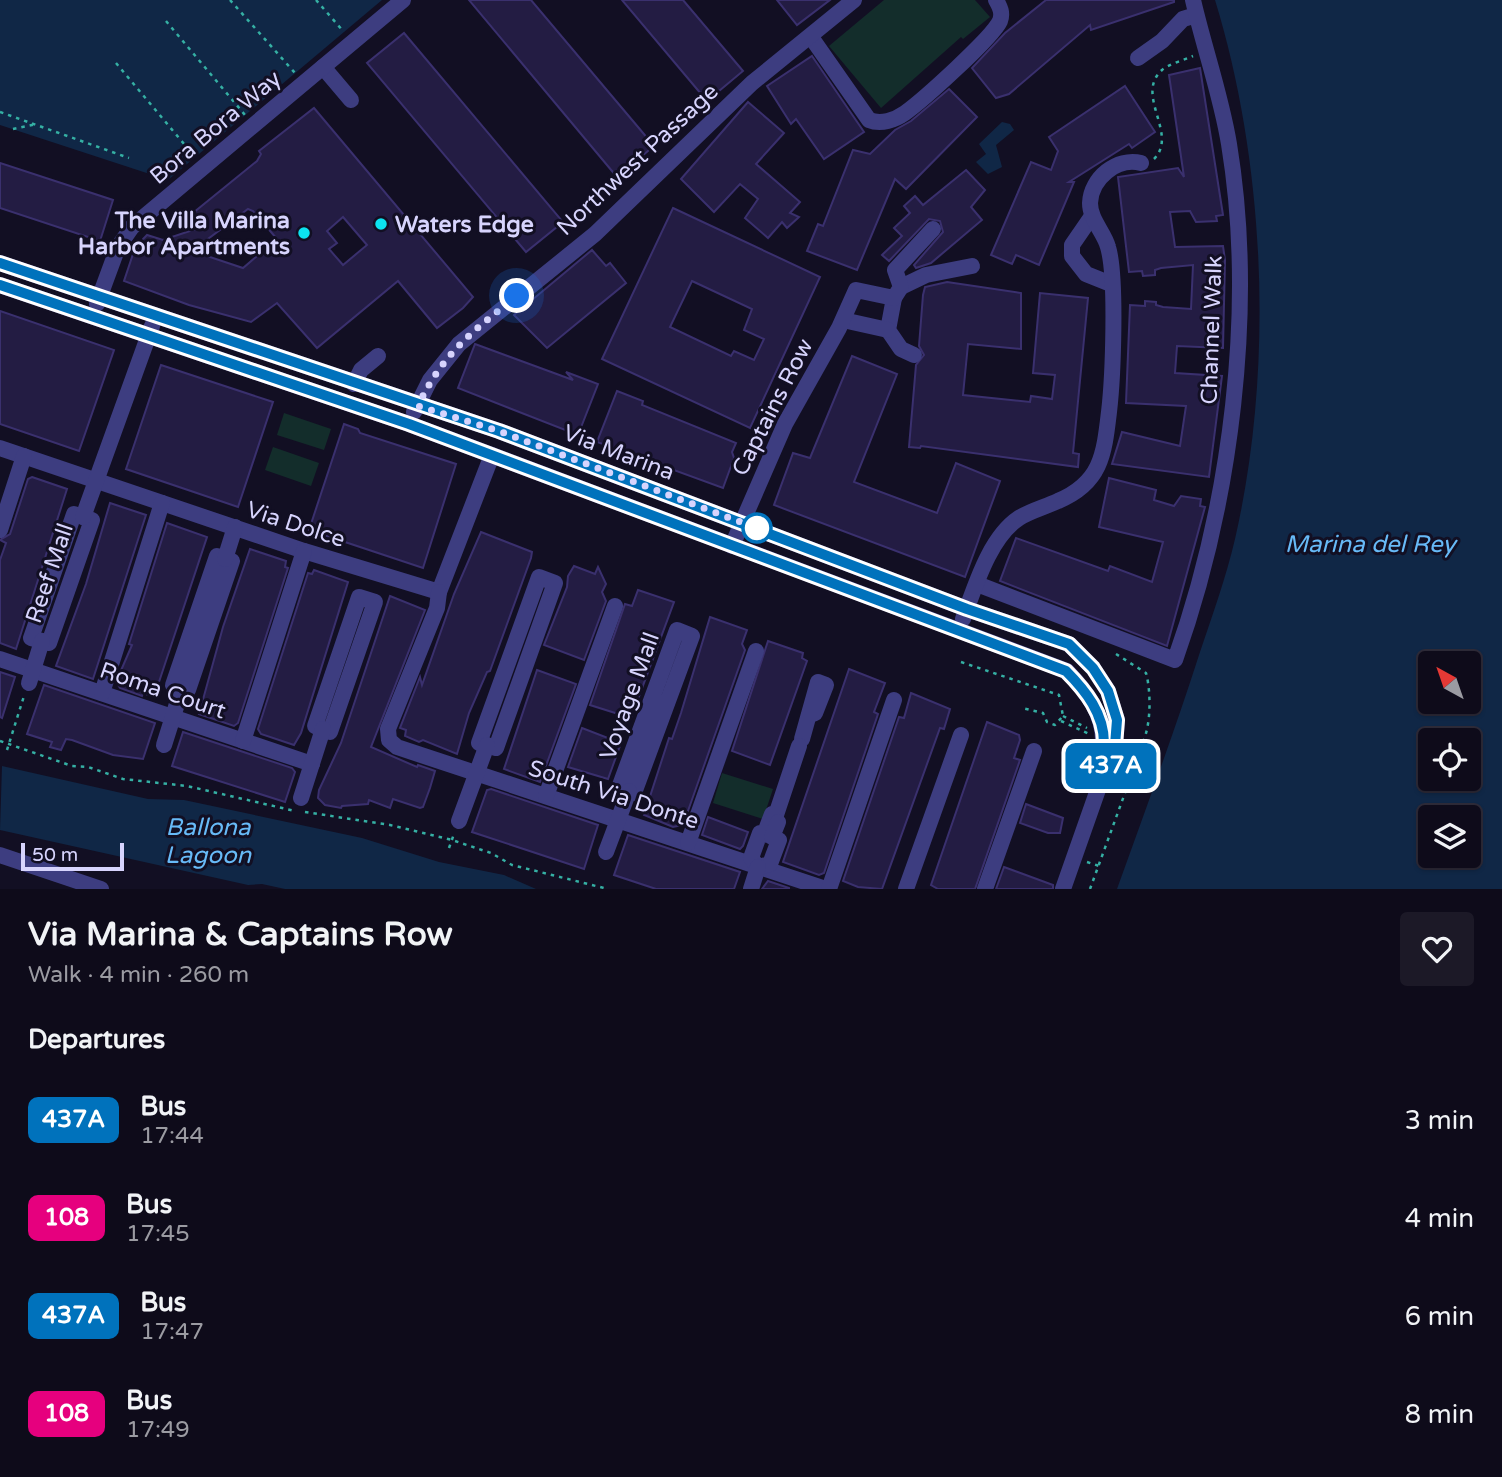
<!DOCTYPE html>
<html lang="en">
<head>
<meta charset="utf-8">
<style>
	:root { --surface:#0e0b1a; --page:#1c1927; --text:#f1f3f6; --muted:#9b9ba2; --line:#2e2b39 }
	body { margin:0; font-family:"Varela Round",sans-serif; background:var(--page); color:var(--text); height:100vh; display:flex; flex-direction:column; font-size:26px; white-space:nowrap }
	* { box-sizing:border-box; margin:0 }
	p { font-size:23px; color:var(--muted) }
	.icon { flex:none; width:38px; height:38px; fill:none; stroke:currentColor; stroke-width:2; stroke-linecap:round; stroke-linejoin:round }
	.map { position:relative; height:889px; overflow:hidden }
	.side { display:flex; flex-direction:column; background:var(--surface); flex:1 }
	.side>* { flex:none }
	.badge { padding:0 14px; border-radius:10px; font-size:24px; line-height:46px }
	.needle { width:46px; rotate:320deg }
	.controls { position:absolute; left:1418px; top:651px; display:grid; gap:14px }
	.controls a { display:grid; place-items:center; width:63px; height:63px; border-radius:7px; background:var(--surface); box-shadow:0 2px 5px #0004,0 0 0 2px var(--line); font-size:35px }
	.scale { position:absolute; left:21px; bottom:18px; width:103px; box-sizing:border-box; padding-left:7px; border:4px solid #d7d4fd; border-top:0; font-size:19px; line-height:24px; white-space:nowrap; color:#d7d4fd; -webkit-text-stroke:5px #120f23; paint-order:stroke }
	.you { position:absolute; width:35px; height:35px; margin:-18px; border:5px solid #fff; border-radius:50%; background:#1a73e8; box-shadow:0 0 0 10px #1a73e833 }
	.map>.badge { position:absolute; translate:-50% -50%; box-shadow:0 0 0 4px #fff }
	h2 { padding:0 28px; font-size:26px; line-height:63px }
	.round { display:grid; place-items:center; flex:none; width:74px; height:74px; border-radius:7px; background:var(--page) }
	.head { display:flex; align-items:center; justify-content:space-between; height:119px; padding:0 28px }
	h1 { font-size:33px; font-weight:700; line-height:52px }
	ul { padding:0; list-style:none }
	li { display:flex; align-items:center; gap:21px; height:98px; padding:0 28px }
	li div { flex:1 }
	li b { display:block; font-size:26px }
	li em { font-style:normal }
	li .badge { min-width:77px; font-weight:700; text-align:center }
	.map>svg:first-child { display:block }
	.green { fill:#132d2b }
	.water { fill:#102746; fill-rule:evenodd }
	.building { fill:#231c43; stroke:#3a306e; stroke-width:2; fill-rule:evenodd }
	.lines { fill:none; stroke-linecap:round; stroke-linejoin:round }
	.path { stroke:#35b0a4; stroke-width:2.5; stroke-dasharray:3.5 5; stroke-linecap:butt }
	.minor { stroke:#3d3d80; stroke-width:16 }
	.line-casing { stroke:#fff; stroke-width:16 }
	.line { stroke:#0072bc; stroke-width:10 }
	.walk { stroke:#d7d4fd; stroke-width:7; stroke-dasharray:0 12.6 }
	.poi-dot { fill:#0ce2f0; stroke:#120f23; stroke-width:2.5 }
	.stop-dot { fill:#fff; stroke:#0072bc; stroke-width:3.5 }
	.labels { text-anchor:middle; stroke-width:6; stroke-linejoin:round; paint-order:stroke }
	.street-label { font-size:23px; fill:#d7d4fd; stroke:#120f23 }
	.poi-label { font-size:23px; font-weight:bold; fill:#d7d4fd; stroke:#120f23; text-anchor:end }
	.water-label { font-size:24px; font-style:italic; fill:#67baf7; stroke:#120f23 }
</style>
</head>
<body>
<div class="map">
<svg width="1502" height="889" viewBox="0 0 1502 889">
	<rect width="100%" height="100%" fill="#120f23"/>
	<g class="green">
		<polygon points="884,0 975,0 990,17 963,39 961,37 881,108 829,46"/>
		<polygon points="284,413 331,429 324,450 277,435"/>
		<polygon points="273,447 319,463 311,486 265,470"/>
		<polygon points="722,773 773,789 763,819 713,803"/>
	</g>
	<g class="water">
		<polygon points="0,0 382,0 168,180 0,125"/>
		<path d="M1215,0H1502V889H1117C1145,811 1174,733 1199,655C1212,616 1226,578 1235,539C1274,369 1266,166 1215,0ZM1468,663V702H1430V663ZM1468,740V779H1430V740ZM1468,817V856H1430V817Z"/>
		<polygon points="1002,122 1010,124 1014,130 996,145 1002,167 988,174 976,162 986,154 979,144"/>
		<polygon points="2,766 148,799 184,800 362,838 439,862 504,875 536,889 285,889 262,884 248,885 0,830"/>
	</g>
	<g class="building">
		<polygon points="469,0 531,0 654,146 617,177"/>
		<polygon points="622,0 683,0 743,71 707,101"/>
		<polygon points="777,0 830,0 797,25"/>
		<polygon points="1046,0 1174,0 1174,2 1091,30 1090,25 1009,94 996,98 972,68 1005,33"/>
		<polygon points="404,33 563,222 526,252 367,63"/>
		<polygon points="812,56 864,132 824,159 796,119 791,124 767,86"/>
		<polygon points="1200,68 1223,215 1216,216 1217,221 1196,222 1190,211 1170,212 1175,247 1223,246 1225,260 1223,348 1177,346 1175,373 1222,376 1209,477 1112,464 1122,432 1180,446 1186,406 1126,403 1130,305 1145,306 1145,301 1156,302 1156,305 1163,307 1191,309 1193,265 1161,268 1155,270 1155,275 1143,276 1142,271 1129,272 1118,177 1178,168 1184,177 1169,75"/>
		<polygon points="1125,86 1155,132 1132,148 1129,144 1069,182 1074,182 1039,265 1016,255 1012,264 991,255 1031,162 1051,170 1058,151 1049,137"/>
		<polygon points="949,89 977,117 906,189 895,179 857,270 807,251 818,224 823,226 853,150 870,154 895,130 911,121"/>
		<polygon points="748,102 784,133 756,164 800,202 790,213 799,217 787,228 782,222 768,238 745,218 758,199 740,184 714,212 681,179"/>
		<path d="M314,108L473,297L463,308L437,328L398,281L317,348L277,303L251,322L189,305L124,281L135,248L139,249L143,239L147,235L163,240L196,229L189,220L195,216L193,213L257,161L261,154L259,151ZM248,209L253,211L277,239L243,268L192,251ZM343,217L367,245L343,265L329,249L337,243L327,231Z"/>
		<polygon points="0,163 113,200 100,241 0,208"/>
		<polygon points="966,170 985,190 971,207 982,220 931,263 916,268 914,265 943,232 940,221 929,219 889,261 882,255 902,236 894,228 910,213 904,206 915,196 923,205"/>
		<path d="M673,208L820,277L750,428L602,359ZM692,281L752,309L744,330L764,339L754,360L734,351L731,356L670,327Z"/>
		<polygon points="592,250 606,266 610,263 626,283 547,348 514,315"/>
		<polygon points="947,282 1021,293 1021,349 968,344 963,395 1030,402 1031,396 1052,399 1055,375 1033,373 1040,293 1088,298 1073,453 1079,454 1078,467 921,446 920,448 909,447 916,365 924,355 919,346 923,295 925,287"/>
		<polygon points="0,311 114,350 79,451 0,424"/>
		<polygon points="475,344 573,380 566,372 598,384 578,435 458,388"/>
		<polygon points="852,356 897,374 854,482 937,513 956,463 1000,481 965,577 774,505 793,453 810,458"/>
		<polygon points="161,365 273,402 238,507 126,469"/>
		<polygon points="617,391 643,401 642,405 736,443 732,452 734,458 723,488 597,442"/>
		<polygon points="344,424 358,429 360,433 456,464 423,568 309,530"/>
		<polygon points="32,477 67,489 16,649 0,643 0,560 6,543 0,540 10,534 28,479"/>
		<polygon points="1109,478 1156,490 1154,500 1174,506 1181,496 1201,499 1200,506 1205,507 1167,646 1000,581 1016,538 1108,571 1110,566 1152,582 1163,542 1099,527"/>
		<polygon points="110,503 146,515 93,679 56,666 86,584"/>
		<polygon points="167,523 207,537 154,697 143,693 142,696 120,688 116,682 132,645 129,644"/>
		<polygon points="481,532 532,552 531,558 490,671 487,672 469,713 457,754 423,740 419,742 405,736 406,730 400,728 420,677 422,685 454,594"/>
		<polygon points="250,549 286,561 285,567 288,568 238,723 234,726 199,714 223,627"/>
		<polygon points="574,566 595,574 598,567 606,584 602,592 606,601 584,660 544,645 567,587 568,576"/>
		<polygon points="314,570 348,582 301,733 294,745 261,734 258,729 308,573 312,574"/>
		<polygon points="638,590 674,602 631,718 590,705 625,604 632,606"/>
		<polygon points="390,596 425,610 371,747 417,767 418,765 435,771 430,788 423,807 420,808 393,799 390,808 369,800 368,804 342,806 341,808 325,805 318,798 319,790 341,743"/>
		<polygon points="710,617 747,630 742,644 745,650 683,825 673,827 644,815 669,738 672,739 681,713"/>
		<polygon points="768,641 803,653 802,658 807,661 770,765 732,751"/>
		<polygon points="849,669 885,683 874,712 878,714 824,873 819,875 783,862"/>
		<polygon points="537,670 576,684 540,782 504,769"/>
		<polygon points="0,672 15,677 2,718 0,717"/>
		<polygon points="44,685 155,723 143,759 113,755 72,740 66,739 61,750 50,747 52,742 27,734"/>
		<polygon points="911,693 950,709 944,729 940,728 882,889 858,887 843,881 899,717 904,718"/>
		<polygon points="987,722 1019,735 1020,740 1014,758 1020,760 975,889 938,889 931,885"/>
		<polygon points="582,728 621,743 608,779 568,767"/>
		<polygon points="183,732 292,768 295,772 285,802 172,766"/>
		<polygon points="491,789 598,825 584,869 472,832 487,790"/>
		<polygon points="1026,804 1063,818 1060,833 1048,833 1020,823"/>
		<polygon points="708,817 748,832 743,846 740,849 702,835"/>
		<polygon points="628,835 740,872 734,889 656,889 614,875"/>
		<polygon points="1004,867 1053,885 1053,889 996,889"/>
		<polygon points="768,881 789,888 789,889 762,889"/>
	</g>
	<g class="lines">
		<g class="path">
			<polyline points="230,0 295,73"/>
			<polyline points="316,0 344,32"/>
			<polyline points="166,21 245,115"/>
			<polyline points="116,63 195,157"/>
			<polyline points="0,112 129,158"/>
			<polyline points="13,129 37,124"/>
			<path d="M1154,159C1179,134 1134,95 1162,70C1169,64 1184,60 1193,56"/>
			<path d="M1116,654L1146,673C1152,694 1153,750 1127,758"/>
			<polyline points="961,662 1059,695 1063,716 1055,725 1047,722 1043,713 1022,708"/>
			<polyline points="1063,716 1087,728"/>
			<polyline points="1061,721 1089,734"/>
			<polyline points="0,741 72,766 88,767 123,779 187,786 295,811"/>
			<polyline points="7,750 24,696"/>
			<polyline points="305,812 390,825 452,840 491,853 512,865 608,889"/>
			<polyline points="449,848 454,834"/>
			<polyline points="1087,862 1099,866"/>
			<polyline points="1090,889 1133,771 1131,757"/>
		</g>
		<g class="minor">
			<path d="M811,37L869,120C881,125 895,120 905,113C923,100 992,38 1000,21C1003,13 1000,7 996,0"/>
			<polyline points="1138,58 1162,41 1183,19 1196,15"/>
			<polyline points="323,67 351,100"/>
			<polyline points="1092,216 1072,245 1072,256 1086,274 1111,284"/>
			<polyline points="0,263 499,431 967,609 1069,644 1093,668 1108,691 1117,720 1114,758 1108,774 1101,781 1063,889"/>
			<path d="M0,285L409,424L1067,671C1086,691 1104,714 1103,743C1103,756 1097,767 1101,781"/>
			<polyline points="901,287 926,275 972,266"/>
			<polyline points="894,298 888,330 901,349 914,355"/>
			<polyline points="97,304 118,247 132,227 403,0"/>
			<polyline points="843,320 888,330"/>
			<polyline points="354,384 361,370 378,356"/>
			<polyline points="414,412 430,380 459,344 595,234 752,83 854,0"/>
			<polyline points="0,448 304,551 439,592 492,455"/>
			<polygon points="74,514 92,520 49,643 31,638"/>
			<polyline points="83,517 152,326"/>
			<polyline points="0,530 24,456"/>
			<polyline points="732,546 785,424 839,328 856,290 894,298 901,287 895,270 933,229"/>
			<polygon points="217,556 232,561 188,690 173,685"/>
			<polyline points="225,559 235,527"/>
			<polygon points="539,577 555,583 496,748 479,743"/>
			<path d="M977,584L1175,660C1231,503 1256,309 1229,144C1221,95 1204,48 1193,0"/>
			<polyline points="439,592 437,608 388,729 389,740 397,747 826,889"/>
			<polygon points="359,597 375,602 330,732 315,726"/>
			<path d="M963,619C975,587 989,538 1019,518C1030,511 1045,507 1058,501C1101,483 1104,455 1109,412C1113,378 1117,277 1108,247C1104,232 1090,220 1090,203C1091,178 1117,157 1141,163"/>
			<polygon points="677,630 692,636 634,793 619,788"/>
			<polyline points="0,659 312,764"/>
			<polyline points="29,683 42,641"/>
			<polyline points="102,693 162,503"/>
			<polyline points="802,739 818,682 826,685 815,713 810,715"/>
			<polyline points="243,741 304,551"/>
			<polyline points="164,745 182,688"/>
			<polyline points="546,796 615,606"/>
			<polyline points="301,798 323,729"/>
			<polyline points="459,821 487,745"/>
			<polyline points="688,843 756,651"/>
			<polyline points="606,852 629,791"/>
			<polyline points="0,855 101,889"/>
			<polyline points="758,867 751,858 760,833 764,835 772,814 776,815 799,746"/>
			<polyline points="758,867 770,864 779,840 772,837 778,822"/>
			<polyline points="751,889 758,867"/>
			<polyline points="829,889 894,700"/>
			<polyline points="906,889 961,735"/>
			<polyline points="985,889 1034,751"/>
		</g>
	</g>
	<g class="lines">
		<g class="line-casing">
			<path id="line" d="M0,263L499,431L967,609L1069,644L1093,668L1108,691L1117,720L1114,758L1108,774L1101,781C1097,767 1103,756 1104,743C1104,714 1086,691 1066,671L409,424L0,285"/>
		</g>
		<use href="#line" class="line"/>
		<path class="walk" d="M517,296C474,330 442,354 418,406L499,431L767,532L757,528"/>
	</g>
	<g class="poi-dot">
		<circle cx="381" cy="224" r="7"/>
		<circle cx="304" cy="233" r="7"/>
	</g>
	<circle class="stop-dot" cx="757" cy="528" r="14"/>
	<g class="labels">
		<g class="street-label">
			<text transform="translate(215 127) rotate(-40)" y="8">Bora Bora Way</text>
			<text transform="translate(637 159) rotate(-43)" y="8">Northwest Passage</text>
			<text transform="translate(1211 330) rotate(-88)" y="8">Channel Walk</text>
			<text transform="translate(772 407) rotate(-63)" y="8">Captains Row</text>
			<text transform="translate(619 452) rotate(21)" y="8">Via Marina</text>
			<text transform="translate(296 524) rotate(18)" y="8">Via Dolce</text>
			<text transform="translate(49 573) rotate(-71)" y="8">Reef Mall</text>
			<text transform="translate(163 690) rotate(19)" y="8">Roma Court</text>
			<text transform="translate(629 696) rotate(-70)" y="8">Voyage Mall</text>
			<text transform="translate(614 794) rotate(18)" y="8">South Via Donte</text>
		</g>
		<g class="poi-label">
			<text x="290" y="228">The Villa Marina<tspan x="290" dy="26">Harbor Apartments</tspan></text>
			<text x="395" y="232" text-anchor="start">Waters Edge</text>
		</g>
		<g class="water-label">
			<text x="1370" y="552">Marina del Rey</text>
			<text x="208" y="835">Ballona<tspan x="208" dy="28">Lagoon</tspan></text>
		</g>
	</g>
</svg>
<div class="controls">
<a><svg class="needle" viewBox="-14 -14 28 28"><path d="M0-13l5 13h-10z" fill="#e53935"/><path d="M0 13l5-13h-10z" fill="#9b9ba2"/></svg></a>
<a><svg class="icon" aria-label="locate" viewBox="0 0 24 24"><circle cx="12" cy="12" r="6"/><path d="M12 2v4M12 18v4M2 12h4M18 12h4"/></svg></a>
<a><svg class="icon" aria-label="layers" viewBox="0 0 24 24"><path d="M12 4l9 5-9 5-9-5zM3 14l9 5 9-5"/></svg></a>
</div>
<div class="scale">50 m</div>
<div class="you" style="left:517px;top:296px"></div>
<b class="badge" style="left:1111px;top:766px;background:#0072bc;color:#fff">437A</b>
</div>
<section class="side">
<div class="head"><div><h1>Via Marina &amp; Captains Row</h1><p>Walk · 4 min · 260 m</p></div><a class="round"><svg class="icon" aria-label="heart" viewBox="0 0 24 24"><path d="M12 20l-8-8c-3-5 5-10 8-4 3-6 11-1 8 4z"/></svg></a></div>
<h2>Departures</h2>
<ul>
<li><span class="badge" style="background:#0072bc;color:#fff">437A</span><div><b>Bus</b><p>17:44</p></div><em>3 min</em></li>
<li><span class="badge" style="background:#e6007e;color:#fff">108</span><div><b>Bus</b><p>17:45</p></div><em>4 min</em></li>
<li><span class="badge" style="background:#0072bc;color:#fff">437A</span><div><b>Bus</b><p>17:47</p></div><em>6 min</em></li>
<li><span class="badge" style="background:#e6007e;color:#fff">108</span><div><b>Bus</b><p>17:49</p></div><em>8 min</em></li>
</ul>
</section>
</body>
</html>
